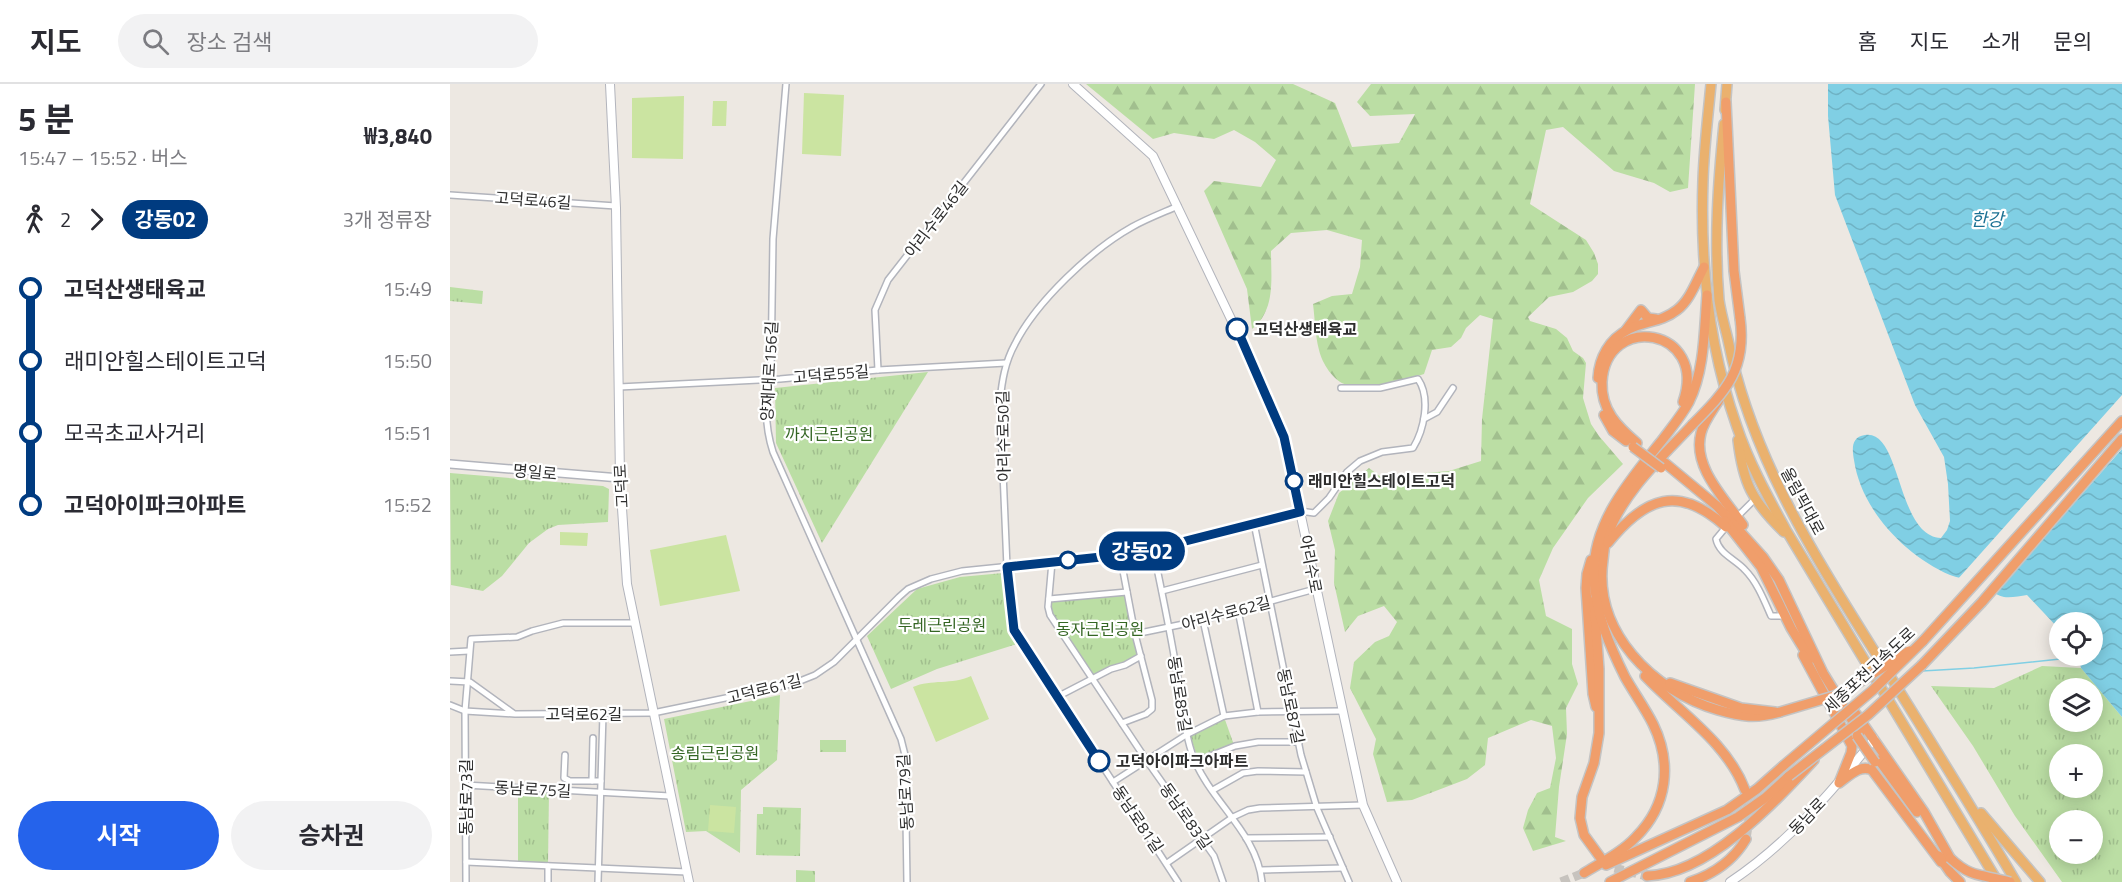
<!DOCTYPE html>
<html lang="ko">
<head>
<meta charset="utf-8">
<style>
	:root { --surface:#fff; --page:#f2f2f3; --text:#2b2b33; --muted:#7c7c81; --line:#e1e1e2; --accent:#2563eb }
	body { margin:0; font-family:"Titillium Web","Noto Sans KR",sans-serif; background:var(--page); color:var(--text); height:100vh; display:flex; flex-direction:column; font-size:22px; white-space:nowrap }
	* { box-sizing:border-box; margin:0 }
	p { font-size:20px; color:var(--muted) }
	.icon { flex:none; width:33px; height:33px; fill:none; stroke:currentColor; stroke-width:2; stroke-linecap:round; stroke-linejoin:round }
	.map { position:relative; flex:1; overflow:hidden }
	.details { display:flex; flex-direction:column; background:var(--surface); width:450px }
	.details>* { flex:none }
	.badge { padding:0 12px; border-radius:20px; font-size:21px; line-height:39px }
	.fabs { position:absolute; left:1599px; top:528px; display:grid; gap:12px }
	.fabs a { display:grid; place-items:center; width:54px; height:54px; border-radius:50%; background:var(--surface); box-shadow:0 3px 15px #0003; font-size:30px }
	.map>.badge { position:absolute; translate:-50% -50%; box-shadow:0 0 0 3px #fff }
	.legs { display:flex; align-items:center; gap:9px; height:66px; padding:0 18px; font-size:20px }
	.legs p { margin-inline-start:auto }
	.headline { display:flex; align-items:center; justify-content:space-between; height:102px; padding:0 18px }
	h1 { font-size:33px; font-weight:700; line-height:45px }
	.button { display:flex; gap:12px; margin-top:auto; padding:12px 18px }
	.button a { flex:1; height:69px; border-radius:36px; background:var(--accent); color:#fff; font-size:24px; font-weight:700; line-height:69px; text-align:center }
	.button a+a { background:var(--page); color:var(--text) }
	ul { padding:0 18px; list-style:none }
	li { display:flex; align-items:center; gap:21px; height:72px; font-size:22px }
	li i { display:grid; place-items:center; width:9px; height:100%; margin:0 8px; background:currentColor }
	li i::after { content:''; width:15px; height:15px; margin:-8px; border:4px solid; border-radius:50%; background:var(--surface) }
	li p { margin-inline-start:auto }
	li:first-child i { background:linear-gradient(#0000 50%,currentColor 0) }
	li:last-child i { background:linear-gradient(currentColor 50%,#0000 0) }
	header { display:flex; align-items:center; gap:36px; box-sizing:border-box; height:84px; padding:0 30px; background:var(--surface); border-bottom:2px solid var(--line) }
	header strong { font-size:28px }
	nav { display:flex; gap:33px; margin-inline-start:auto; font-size:21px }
	.search { width:420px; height:54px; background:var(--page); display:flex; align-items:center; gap:15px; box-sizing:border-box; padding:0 21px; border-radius:33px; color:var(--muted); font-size:22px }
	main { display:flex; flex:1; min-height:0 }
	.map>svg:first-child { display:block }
	.forest { fill:url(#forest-firs) }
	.park { fill:url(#park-tufts); fill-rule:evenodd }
	.pitch { fill:#cbe4a1 }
	.water { fill:url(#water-waves) }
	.pier { fill:#ede8e2 }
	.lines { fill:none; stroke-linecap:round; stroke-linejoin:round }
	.stream { stroke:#80cfe4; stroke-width:1.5 }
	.motorway-tunnel { stroke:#c7c3be; stroke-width:9; stroke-dasharray:9 4.5; stroke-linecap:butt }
	.minor-casing { stroke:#b2b4bc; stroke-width:8 }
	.tertiary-casing { stroke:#b2b4bc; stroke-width:10 }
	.secondary-casing { stroke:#b2b4bc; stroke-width:10 }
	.trunk-casing { stroke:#c4c4c4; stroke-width:12 }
	.motorway-casing { stroke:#c4c4c4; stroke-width:12 }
	.minor { stroke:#fff; stroke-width:5 }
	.tertiary { stroke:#fff; stroke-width:7 }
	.secondary { stroke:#fff; stroke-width:8 }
	.trunk { stroke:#eab16e; stroke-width:9 }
	.motorway { stroke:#f09e6b; stroke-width:9 }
	.motorway-bridge-casing { stroke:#c4c4c4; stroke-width:12; stroke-linecap:butt }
	.motorway-bridge { stroke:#f09e6b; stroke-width:9 }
	.line-1-casing { stroke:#fff; stroke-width:14 }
	.line-1 { stroke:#003b80; stroke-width:9 }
	.stop-1-dot { fill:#fff; stroke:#003b80; stroke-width:3 }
	.labels { text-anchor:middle; stroke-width:4.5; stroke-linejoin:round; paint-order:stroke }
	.street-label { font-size:16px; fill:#2e2e2e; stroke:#fff }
	.stop-label { font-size:16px; font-weight:bold; fill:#2e2e2e; stroke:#fff; text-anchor:start }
	.park-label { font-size:16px; fill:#346623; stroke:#fff }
	.water-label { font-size:18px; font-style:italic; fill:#1b7194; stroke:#fff }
</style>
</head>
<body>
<header>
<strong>지도</strong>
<div class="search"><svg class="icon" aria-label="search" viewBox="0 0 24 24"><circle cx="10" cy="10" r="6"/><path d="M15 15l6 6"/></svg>장소 검색</div>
<nav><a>홈</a><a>지도</a><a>소개</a><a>문의</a></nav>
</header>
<main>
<section class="details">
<div class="headline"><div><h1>5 분</h1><p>15:47 – 15:52 · 버스</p></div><b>₩3,840</b></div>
<div class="legs"><svg class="icon" aria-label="walk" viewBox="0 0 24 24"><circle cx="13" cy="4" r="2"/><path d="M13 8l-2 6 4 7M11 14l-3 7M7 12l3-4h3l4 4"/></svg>2<svg class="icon" aria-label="forward" viewBox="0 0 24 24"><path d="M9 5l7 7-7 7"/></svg><b class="badge" style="background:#003b80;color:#fff">강동02</b><p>3개 정류장</p></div>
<ul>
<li><i style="color:#003b80"></i><b>고덕산생태육교</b><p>15:49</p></li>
<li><i style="color:#003b80"></i><span>래미안힐스테이트고덕</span><p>15:50</p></li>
<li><i style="color:#003b80"></i><span>모곡초교사거리</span><p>15:51</p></li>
<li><i style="color:#003b80"></i><b>고덕아이파크아파트</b><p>15:52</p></li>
</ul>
<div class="button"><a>시작</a><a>승차권</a></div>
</section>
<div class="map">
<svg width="1672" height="798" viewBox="0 0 1672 798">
	<defs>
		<pattern id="forest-firs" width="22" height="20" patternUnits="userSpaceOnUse" patternTransform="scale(1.5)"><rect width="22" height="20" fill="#bbdea4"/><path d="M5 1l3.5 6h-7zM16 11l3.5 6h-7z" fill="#a1bf8e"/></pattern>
		<pattern id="park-tufts" width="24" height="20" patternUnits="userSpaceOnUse" patternTransform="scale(1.5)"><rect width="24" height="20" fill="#bbdea4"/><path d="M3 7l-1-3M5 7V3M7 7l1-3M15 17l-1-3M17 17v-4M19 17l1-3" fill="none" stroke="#a1bf8e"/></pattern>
		<pattern id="water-waves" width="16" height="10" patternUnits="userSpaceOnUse" patternTransform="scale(1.5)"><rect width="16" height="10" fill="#80cfe4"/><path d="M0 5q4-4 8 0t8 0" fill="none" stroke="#6fb2c4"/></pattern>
	</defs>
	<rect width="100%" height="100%" fill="#ede8e2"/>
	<path class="forest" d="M636,0H843L885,19L902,63L949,59L965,30L920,32L907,18L921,0H1245L1238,104L1220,108L1204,99L1164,87L1113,43L1096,46L1080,120L1136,156L1144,169L1148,180V190L1142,197L1123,208L1099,213L1078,233L1080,237L1106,245L1117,254L1123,267L1133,274L1136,279L1133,314L1141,340L1149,352L1173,380L1138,414L1103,464L1089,496L1096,532L1122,545V580L1128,600L1116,624L1117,650L1109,703L1105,753L1116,757L1083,767L1073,744L1078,726L1087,709L1100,704L1106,674L1102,642L1081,636L1038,654L1035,681L1017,695L962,716L937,718L923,670L926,655L900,604L904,578L925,558L939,552L947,538L934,522L908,532L895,548L884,499L885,466L878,437L889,409L919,384L939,399L963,390L999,387L1031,377L1032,335L1043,235L1030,231L1016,244L1011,254L1001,263L982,266L974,290C954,296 917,307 897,301C883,297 872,279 869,266C865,251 865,235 863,220L882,212L902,210L910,183L912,156L877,146L841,149L821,167C821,194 826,226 802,245L797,205L754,107L764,97L811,103L826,76L805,58L784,46L764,55L724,49L703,55Z"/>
	<g class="park">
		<polygon points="0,203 33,207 32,220 0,217"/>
		<polygon points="478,288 372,459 326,359 325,304"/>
		<polygon points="0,389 153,402 159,405 158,438 108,441 98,445 79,459 52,492 33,507 1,501"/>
		<polygon points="553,489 561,547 567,560 487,585 441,605 417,552 467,505 510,493"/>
		<polygon points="677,508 691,572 642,595 600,531 599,515"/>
		<path d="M1592,582L1631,584L1672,633V798H1612L1565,732L1523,662L1481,602L1544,604ZM1610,604H1642V638H1610ZM1610,670H1642V704H1610ZM1610,736H1642V770H1610Z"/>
		<polygon points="330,611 327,676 291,706 290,769 256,747 236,748 214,635"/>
		<polygon points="774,633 784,661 748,675 739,649"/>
		<rect x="370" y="656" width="26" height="12"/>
		<polygon points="68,706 99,707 98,780 68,778"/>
		<polygon points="313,723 351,724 350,772 306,771 307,730 313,730"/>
		<polygon points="346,786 365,787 365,798 346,798"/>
	</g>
	<g class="pitch">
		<polygon points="354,9 394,11 391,72 352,70"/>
		<polygon points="234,12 233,75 182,74 182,14"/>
		<polygon points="263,17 277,17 276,42 262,42"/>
		<polygon points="110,448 138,449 137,462 110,461"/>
		<polygon points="276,451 290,507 210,522 200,466"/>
		<path d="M521,592L539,635L486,658L463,603C481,595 502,601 521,592Z"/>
		<polygon points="260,721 286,723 284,749 258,747"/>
	</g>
	<path class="water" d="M1378,0H1672V633L1631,584L1628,572H1642V538H1610L1609,545L1577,511C1570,512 1561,514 1554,513C1545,511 1535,502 1526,499C1517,495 1508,494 1500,491C1454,471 1411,425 1404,376C1402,365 1401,353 1415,351C1452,345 1446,452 1491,454L1497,446L1500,437L1498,400L1494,373L1465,321L1385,111L1378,32Z"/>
	<polygon class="pier" points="1672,311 1672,365 1543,511 1527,502 1507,496"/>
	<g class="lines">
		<polyline class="stream" points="1472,587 1524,584 1629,573"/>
		<g class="motorway-tunnel">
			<polyline points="1295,706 1300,729 1296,755"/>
			<polyline points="1154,776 1164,784 1197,792"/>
			<polyline points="1111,798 1134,789"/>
		</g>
		<g class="minor-casing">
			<g id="minor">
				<path d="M336,0L323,155L321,286C315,315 314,340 323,368L451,655L455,671L457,798"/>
				<polyline points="0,111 166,122"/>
				<path d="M728,122C712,129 696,135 682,143C641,166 586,218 565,260C555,278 552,297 550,317L557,483L560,526L564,546L728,798"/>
				<polyline points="428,286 425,226 438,196 591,0"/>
				<polyline points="169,303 330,295 428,286 556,279"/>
				<polyline points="974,335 987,328 1003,304"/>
				<polyline points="1285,435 1305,415"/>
				<polyline points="804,439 851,671 867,724 899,798"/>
				<path d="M1276,443L1266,455C1269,470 1285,475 1295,486C1307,498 1314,516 1321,532H1335"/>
				<path d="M703,465C712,508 721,551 728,595C733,622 734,649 744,675C762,719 807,749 812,798"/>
				<polyline points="670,471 685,550 702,616 702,625 696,630 672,639"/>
				<polyline points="602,478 598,523 600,531 697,677 764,772 773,798"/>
				<polyline points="712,507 812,481"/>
				<polyline points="599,515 677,508"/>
				<polyline points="788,526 808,628"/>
				<polyline points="753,536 774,632"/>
				<polyline points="685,550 753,536 865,505"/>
				<polyline points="0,568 19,567"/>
				<polyline points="0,597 20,598 63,629"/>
				<polyline points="607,613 661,585 675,581 691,572"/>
				<path d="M0,621L15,627L65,630L203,629L319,605L345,599L365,591L384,578L449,513L458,505L481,495L512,487L670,471L703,465L850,427L864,429L879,414L897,388L910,377L932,368L963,364C974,346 981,314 968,295L930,304H891"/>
				<polyline points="143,654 142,697 151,697"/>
				<polyline points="115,671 114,694 120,697 142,697"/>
				<polyline points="745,678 785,662 808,658 849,658"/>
				<polyline points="663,698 736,651 774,632 808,628 892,627"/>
				<polyline points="15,701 220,712"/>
				<polyline points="763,706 793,689 808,687 856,688"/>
				<polyline points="796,754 880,753"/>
				<polyline points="16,778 237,788"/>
				<polyline points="717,779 783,733 798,726 810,724 913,721"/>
				<polyline points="811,786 893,784"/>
				<polyline points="16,798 15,627 21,555 67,553 82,547 113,539 185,539"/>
				<polyline points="98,798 98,782"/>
				<polyline points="148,798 153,630"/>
			</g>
		</g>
		<g class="tertiary-casing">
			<polyline id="tertiary" points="0,380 170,394"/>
		</g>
		<g class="secondary-casing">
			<g id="secondary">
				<polyline points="160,0 166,124 170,394 177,500 239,798"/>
				<polyline points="623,0 703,72 804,283 834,353 913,721 947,798"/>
				<path d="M1280,798C1337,760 1382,708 1424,655"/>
			</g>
		</g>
		<g class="trunk-casing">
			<g id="trunk">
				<path d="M1261,0C1258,32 1254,64 1253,96C1250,179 1259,264 1287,343C1299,379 1318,413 1336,446L1548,798"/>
				<polyline points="1275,26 1277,0"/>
				<path d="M1274,40C1268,99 1264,157 1269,216C1271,230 1275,243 1278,256C1302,377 1369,479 1433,581C1478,653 1523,725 1566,798"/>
				<path d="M1288,356C1293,399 1302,417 1334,448"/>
				<polyline points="1531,729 1590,798"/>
			</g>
		</g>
		<g class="motorway-casing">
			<g id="motorway">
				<polyline points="1276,18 1284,187 1290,234"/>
				<polyline points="1176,246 1191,226 1198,234 1206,235"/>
				<path d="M1148,294C1149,274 1159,255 1179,245C1195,237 1212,238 1227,226C1240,216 1246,198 1254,183"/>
				<path d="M1269,316C1263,326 1254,337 1251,349C1242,383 1275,415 1293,441"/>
				<polyline points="1154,331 1163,347 1176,357"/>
				<path d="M1242,341C1211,374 1172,409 1157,453C1154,460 1154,469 1153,476C1143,548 1203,607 1268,626C1292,633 1306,635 1330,628"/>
				<path d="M1187,359C1167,342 1151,326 1152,298C1156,227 1259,244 1233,318"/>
				<polyline points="1215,379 1267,422 1313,473 1329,496 1373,589 1410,649"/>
				<polyline points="1275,437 1311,483 1341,544 1360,575"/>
				<path d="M1158,459C1195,413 1229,400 1276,443"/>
				<polyline points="1141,476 1137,490 1136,504 1143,610 1146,623"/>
				<polyline points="1144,517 1149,585 1149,649 1144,679 1132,713 1130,734 1134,751 1150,773"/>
				<polyline points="1473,557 1672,337"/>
				<path d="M1353,571L1402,662L1401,669L1389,699C1399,692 1410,680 1422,686L1491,778"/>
				<polyline points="1472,581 1532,518 1672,355"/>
				<path d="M1195,592C1229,628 1277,658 1295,706"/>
				<polyline points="1220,599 1291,624 1325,628"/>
				<polyline points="1406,630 1474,728 1500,774"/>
				<polyline points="1429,676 1467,728"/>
				<polyline points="1489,772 1500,788 1510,798"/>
				<polyline points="1156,781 1277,726 1307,705 1333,682"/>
				<path d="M1134,789C1152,778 1172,768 1186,753C1218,721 1222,679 1203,640C1195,624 1184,609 1175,593C1160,563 1145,528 1144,494C1141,439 1181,395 1213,355C1222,343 1232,331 1239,318C1255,285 1254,246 1257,211"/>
				<path d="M1197,792C1259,790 1324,719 1364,676"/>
				<polyline points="1160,798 1288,733 1315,714 1339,692"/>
				<path d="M1240,798C1264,790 1283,777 1296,755"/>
			</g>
		</g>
		<use href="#minor" class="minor"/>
		<use href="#tertiary" class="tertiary"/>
		<use href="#secondary" class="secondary"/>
		<use href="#trunk" class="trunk"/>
		<use href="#motorway" class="motorway"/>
		<g class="motorway-bridge-casing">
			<g id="motorway-bridge">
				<path d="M1242,341C1276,307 1297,285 1290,234"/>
				<polyline points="1183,363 1211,384"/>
				<polyline points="1330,628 1384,612 1405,601 1459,567"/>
				<polyline points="1407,652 1425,678"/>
				<polyline points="1333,682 1423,606 1473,557"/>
				<polyline points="1339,692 1418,631 1472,581"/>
				<path d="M1500,774C1522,795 1533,790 1560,798"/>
			</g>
		</g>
		<use href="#motorway-bridge" class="motorway-bridge"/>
	</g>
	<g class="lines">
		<g class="line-1-casing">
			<polyline id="line-1" points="649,677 564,546 557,483 670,471 708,464 850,428 834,353 787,245"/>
		</g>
		<use href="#line-1" class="line-1"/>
	</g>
	<g class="stop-1-dot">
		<circle cx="787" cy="245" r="10"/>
		<circle cx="844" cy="397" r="8"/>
		<circle cx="618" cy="476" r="8"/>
		<circle cx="649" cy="677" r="10"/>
	</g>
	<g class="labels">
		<g class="street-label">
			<text transform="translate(83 116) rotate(4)" y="6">고덕로46길</text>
			<text transform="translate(486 135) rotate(-52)" y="6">아리수로46길</text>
			<text transform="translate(319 287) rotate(-87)" y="6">양재대로156길</text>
			<text transform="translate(381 290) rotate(-5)" y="6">고덕로55길</text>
			<text transform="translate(553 352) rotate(-91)" y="6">아리수로50길</text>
			<text transform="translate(85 388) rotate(5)" y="6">명일로</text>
			<text transform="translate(171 402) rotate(-93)" y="6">고덕로</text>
			<text transform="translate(1353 417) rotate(62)" y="6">올림픽대로</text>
			<text transform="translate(861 480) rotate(79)" y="6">아리수로</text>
			<text transform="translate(776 529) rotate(-15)" y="6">아리수로62길</text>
			<text transform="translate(1419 586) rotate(-43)" y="6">세종포천고속도로</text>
			<text transform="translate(314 605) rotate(-14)" y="6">고덕로61길</text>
			<text transform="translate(730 610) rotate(81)" y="6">동남로85길</text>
			<text transform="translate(841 622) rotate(78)" y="6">동남로87길</text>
			<text x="134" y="636">고덕로62길</text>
			<text transform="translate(83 705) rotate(3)" y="6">동남로75길</text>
			<text transform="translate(455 708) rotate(-93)" y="6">동남로79길</text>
			<text transform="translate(16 713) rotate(-90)" y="6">동남로73길</text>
			<text transform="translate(736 732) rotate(55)" y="6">동남로83길</text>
			<text transform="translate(1357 732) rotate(-46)" y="6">동남로</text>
			<text transform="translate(688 735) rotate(56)" y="6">동남로81길</text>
		</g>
		<g class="stop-label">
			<text x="804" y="251">고덕산생태육교</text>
			<text x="858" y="403">래미안힐스테이트고덕</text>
			<text x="666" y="683">고덕아이파크아파트</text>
		</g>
		<g class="park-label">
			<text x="379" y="356">까치근린공원</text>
			<text x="492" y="547">두레근린공원</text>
			<text x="650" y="551">동자근린공원</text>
			<text x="265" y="675">송림근린공원</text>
		</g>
		<g class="water-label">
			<text x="1537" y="142">한강</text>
		</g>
	</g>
</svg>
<div class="fabs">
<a><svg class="icon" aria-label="locate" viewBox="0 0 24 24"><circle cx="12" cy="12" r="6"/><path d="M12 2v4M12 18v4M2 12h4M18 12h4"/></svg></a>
<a><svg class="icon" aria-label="layers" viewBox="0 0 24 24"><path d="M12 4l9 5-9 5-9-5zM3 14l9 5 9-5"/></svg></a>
<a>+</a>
<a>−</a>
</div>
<b class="badge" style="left:692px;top:467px;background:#003b80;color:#fff">강동02</b>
</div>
</main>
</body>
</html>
